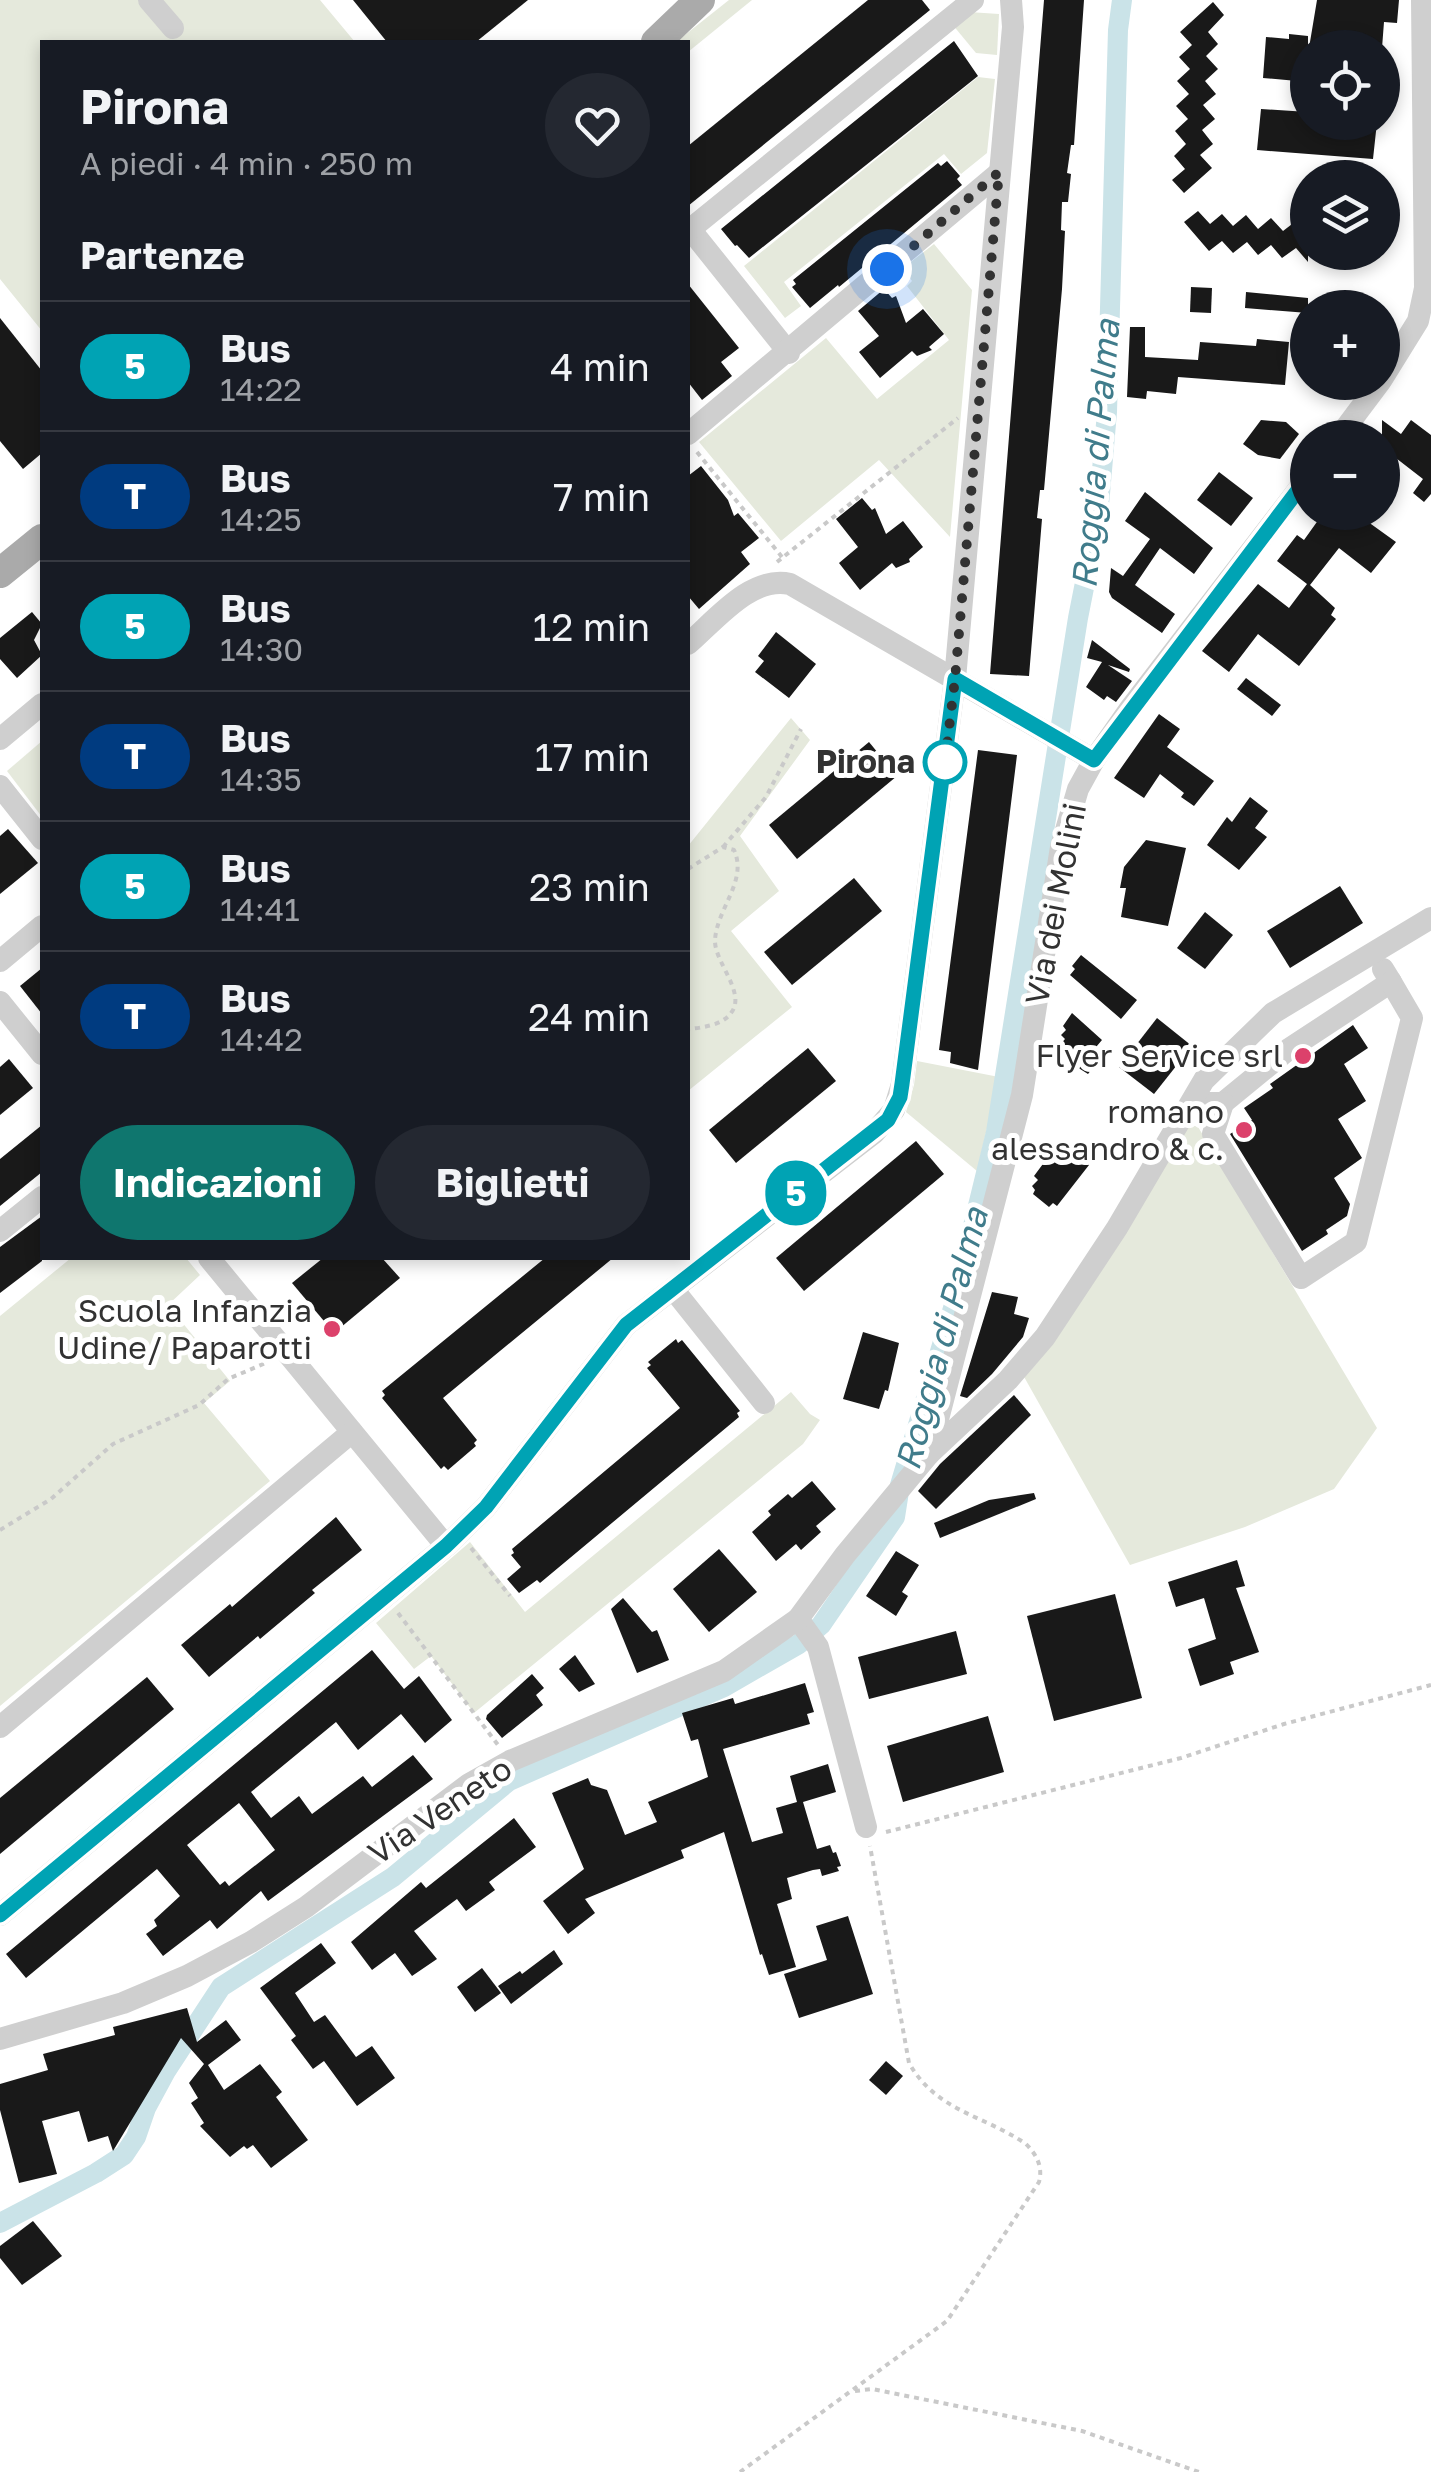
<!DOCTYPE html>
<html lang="it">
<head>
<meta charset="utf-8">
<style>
	:root { --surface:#171b24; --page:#242831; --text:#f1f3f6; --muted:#9ea1a6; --line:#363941; --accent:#0f766e }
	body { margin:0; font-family:"Golos Text",sans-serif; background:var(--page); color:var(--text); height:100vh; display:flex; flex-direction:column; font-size:38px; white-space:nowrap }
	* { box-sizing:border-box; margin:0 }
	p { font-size:32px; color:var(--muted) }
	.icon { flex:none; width:55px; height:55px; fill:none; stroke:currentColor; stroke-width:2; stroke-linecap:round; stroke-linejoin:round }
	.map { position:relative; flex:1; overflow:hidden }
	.drawer { position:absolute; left:40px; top:40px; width:650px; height:1220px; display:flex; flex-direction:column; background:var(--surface); border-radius:0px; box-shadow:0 5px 15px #0003 }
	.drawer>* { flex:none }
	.badge { padding:0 20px; border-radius:32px; font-size:35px; line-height:65px }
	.fabs { position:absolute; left:1290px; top:30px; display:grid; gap:20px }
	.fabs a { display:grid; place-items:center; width:110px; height:110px; border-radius:50%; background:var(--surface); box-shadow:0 5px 15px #0003; font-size:50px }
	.you { position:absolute; width:50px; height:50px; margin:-25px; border:8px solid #fff; border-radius:50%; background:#1a73e8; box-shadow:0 0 0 15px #1a73e833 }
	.map>.badge { position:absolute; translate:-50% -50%; box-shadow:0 0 0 5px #fff }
	h2 { padding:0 40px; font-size:38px; line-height:90px }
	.round { display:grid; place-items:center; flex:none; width:105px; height:105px; border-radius:52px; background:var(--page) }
	.head { display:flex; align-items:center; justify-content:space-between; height:170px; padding:0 40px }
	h1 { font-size:48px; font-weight:700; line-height:75px }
	.cta { display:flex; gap:20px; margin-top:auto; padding:20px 40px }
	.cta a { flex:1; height:115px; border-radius:60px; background:var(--accent); color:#fff; font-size:40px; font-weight:700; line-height:115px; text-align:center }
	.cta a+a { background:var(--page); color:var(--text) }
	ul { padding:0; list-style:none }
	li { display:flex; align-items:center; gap:30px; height:130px; padding:0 40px; border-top:2px solid var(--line) }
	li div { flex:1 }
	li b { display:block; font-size:38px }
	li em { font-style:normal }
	li .badge { min-width:110px; font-weight:700; text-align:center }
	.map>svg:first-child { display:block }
	.green { fill:#e5e9dc }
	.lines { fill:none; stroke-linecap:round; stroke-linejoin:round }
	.canal { stroke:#cae3e8; stroke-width:20 }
	.building { fill:#191919; fill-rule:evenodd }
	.path { stroke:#c9c9c9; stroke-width:4; stroke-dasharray:5 5; stroke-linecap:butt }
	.minor { stroke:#cfcfcf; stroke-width:22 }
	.major { stroke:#aaa; stroke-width:30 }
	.line-casing { stroke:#fff; stroke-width:22 }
	.line { stroke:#00a3b4; stroke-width:15 }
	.walk { stroke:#323232; stroke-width:10; stroke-dasharray:0 18 }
	.stop-dot { fill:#fff; stroke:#00a3b4; stroke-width:5 }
	.poi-dot { fill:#dc416b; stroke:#fff; stroke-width:4 }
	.labels { text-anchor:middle; stroke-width:10; stroke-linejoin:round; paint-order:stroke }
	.stop-label { font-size:32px; font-weight:bold; fill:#323232; stroke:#fff; text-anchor:end }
	.street-label { font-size:32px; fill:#323232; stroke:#fff }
	.poi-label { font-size:32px; fill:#323232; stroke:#fff; text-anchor:end }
	.water-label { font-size:35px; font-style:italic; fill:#407c8b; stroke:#fff }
</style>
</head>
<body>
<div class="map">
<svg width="1431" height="2472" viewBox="0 0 1431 2472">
	<rect width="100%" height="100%" fill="#fff"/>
	<g class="green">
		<polygon points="0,0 320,0 355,42 42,42 42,331 0,279"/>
		<polygon points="729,0 752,0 688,52 688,42 676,42"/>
		<polygon points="969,12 999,14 997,55 976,53 952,24"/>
		<polygon points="978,77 995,79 987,153 961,174 944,154 784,282 801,306 785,318 744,266"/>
		<polygon points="934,244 972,290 950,537 879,460 781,541 699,442 826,338 877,399 949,340 907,286 912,281 903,268"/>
		<polygon points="791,718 810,740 740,836 779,891 731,931 792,1007 688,1091 688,846"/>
		<polygon points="42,741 42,817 7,771"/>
		<polygon points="917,1061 999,1077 977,1171 906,1112 914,1085"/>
		<polygon points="1188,1110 1377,1428 1334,1489 1245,1527 1130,1565 1023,1375"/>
		<polygon points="71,1258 186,1258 200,1275 168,1305 230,1381 204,1403 270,1481 0,1706 0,1316"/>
		<polygon points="791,1392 810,1414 820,1420 803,1444 474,1713 431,1656 414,1669 376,1623 470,1542 525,1612"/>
	</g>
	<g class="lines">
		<polyline class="canal" points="0,2223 96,2173 124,2155 136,2137 146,2108 166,2071 221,1987 393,1877 509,1781 724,1687 799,1644 821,1625 895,1517 900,1485 953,1308 996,1132 1078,618 1098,517 1107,412 1118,30 1122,0"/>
	</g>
	<g class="building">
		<polygon points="353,0 528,0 476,42 387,42"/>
		<polygon points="868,0 922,0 930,10 688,206 688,146"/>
		<polygon points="1044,0 1084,0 1074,145 1071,145 1067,173 1071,174 1068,202 1062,202 1061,230 1065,231 1062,289 1044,490 1040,490 1037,518 1042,519 1029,676 990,674"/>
		<polygon points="1317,0 1399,0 1397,23 1384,22 1382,48 1309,48"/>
		<polygon points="1213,2 1224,15 1208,32 1218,44 1206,56 1218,69 1205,81 1216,94 1203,105 1215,119 1202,130 1213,144 1200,155 1212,168 1184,193 1172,180 1185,169 1174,156 1186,144 1175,131 1188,119 1176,106 1189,94 1177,81 1190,69 1179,57 1192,45 1180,32"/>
		<polygon points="1289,34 1308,36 1308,82 1263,78 1266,37 1289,39"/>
		<polygon points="954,41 978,76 749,258 737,245 735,246 721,229"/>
		<polygon points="1261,109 1308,112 1308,122 1377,122 1373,159 1257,150"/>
		<polygon points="947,161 960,176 957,179 962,185 839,287 838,285 810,308 792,287 796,284 793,280 938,163 941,166"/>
		<polygon points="1198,211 1210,224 1222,214 1233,226 1246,215 1258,229 1271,218 1283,231 1296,221 1308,234 1308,262 1296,248 1282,258 1271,245 1258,255 1247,242 1233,253 1222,241 1209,251 1184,222"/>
		<polygon points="688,284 739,348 721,362 732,376 702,400 688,382"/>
		<polygon points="1191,287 1212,288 1211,313 1190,312"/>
		<polygon points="884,289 892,298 896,296 906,323 923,309 944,334 929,347 932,350 917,356 912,351 880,378 859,352 879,336 858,311"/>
		<polygon points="1246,292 1308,298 1308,313 1245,308"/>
		<polygon points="0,318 42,371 42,453 23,469 0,441"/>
		<polygon points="1130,327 1145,327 1145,357 1198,360 1200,342 1256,346 1257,339 1289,342 1285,385 1178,377 1176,394 1147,391 1146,399 1127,397"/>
		<polygon points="1261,420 1286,422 1299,434 1280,459 1258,455 1243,444"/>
		<polygon points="1382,420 1401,434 1411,420 1431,435 1431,494 1424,502 1413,493 1423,479 1392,455 1382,469"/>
		<polygon points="701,466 728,500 734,516 738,513 759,538 741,552 750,564 699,609 688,596 688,476"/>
		<polygon points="1219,472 1253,498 1231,526 1197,500"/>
		<polygon points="1145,492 1213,548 1194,574 1160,548 1135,585 1175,614 1162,633 1112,598 1109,592 1111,568 1123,576 1150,539 1125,521"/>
		<polygon points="862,498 872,510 875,508 886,534 903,521 923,547 909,559 910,562 896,568 892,563 860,590 839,563 858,547 836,519"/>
		<polygon points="1324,512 1369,512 1364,519 1396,542 1371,573 1339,548 1310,585 1335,608 1331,615 1336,619 1299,666 1258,634 1229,672 1202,651 1258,584 1289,608 1307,584 1277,561 1297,535 1304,540"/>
		<polygon points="32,612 42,624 34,640 42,655 17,678 0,659 0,638"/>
		<polygon points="776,632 816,664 789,698 755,672 764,661 758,656"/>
		<polygon points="1092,640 1130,669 1129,672 1108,665 1132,681 1116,702 1107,696 1104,700 1086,687 1102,662 1087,658"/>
		<polygon points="1246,678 1281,705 1272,716 1237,689"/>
		<polygon points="1159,714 1180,729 1167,747 1214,781 1194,806 1181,797 1184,793 1160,774 1144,798 1114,778"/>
		<polygon points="869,742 897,776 797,859 769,825"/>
		<polygon points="978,750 1017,755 978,1070 950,1063 951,1052 939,1050"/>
		<polygon points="1250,797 1268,811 1255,828 1267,837 1239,870 1207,845 1227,817 1232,822"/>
		<polygon points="8,829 38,863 0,894 0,836"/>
		<polygon points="1146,840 1186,848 1168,926 1121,917 1126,888 1120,888 1124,867"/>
		<polygon points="854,878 882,911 792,985 764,952"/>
		<polygon points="1340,886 1363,923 1290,968 1267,931"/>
		<polygon points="1205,912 1233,935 1205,969 1177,948"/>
		<polygon points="1081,955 1137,1000 1121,1019 1070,975 1075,969 1072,966"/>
		<polygon points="42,968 42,1014 20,986"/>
		<polygon points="1072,1013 1102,1040 1091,1053 1099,1060 1088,1074 1058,1055 1063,1050 1059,1046 1065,1039 1061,1035 1066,1030 1063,1026"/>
		<polygon points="1157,1018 1192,1046 1154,1094 1119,1067"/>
		<polygon points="1353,1025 1368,1048 1344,1064 1366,1101 1338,1119 1362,1158 1334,1178 1350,1204 1347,1216 1326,1230 1328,1234 1302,1251 1230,1134 1252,1120 1244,1108 1273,1088 1270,1084"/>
		<polygon points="808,1048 836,1081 736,1163 709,1130"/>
		<polygon points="9,1059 33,1088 0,1115 0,1067"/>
		<polygon points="42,1125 42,1172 0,1206 0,1159"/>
		<polygon points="916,1141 944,1174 804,1291 776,1258"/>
		<polygon points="1072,1144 1088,1156 1084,1160 1089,1165 1057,1206 1053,1203 1049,1207 1033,1194 1035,1190 1032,1186 1038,1180 1034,1176 1054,1149 1059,1153 1065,1146 1069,1149"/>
		<polygon points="42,1216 42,1261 0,1293 0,1247"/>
		<polygon points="323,1258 382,1258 400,1278 334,1333 292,1283"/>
		<polygon points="545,1258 613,1258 443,1398 477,1440 474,1443 476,1446 448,1470 444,1466 441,1469 382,1398 385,1395 382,1391"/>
		<polygon points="992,1292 1018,1297 1014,1314 1029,1318 1023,1337 992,1374 967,1398 960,1396"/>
		<polygon points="863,1332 899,1343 888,1391 885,1390 879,1409 843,1399"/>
		<polygon points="676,1339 678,1343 682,1340 740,1411 737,1413 739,1417 540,1583 537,1580 519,1593 507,1579 521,1567 511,1555 514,1553 512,1549 680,1408 647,1368 651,1365 648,1362"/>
		<polygon points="1014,1395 1031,1415 936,1509 918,1491 940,1464"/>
		<polygon points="812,1481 836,1509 816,1526 821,1532 801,1550 796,1544 776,1561 752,1532 771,1515 768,1511 788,1494 792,1498"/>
		<polygon points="1034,1493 1036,1499 940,1538 934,1523 989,1500"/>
		<polygon points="336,1517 362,1550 312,1590 315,1593 260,1639 258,1636 209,1677 181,1645 230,1604 232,1607"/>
		<polygon points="719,1549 757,1592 709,1632 673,1589"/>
		<polygon points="896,1551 919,1565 902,1592 908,1596 896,1616 866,1596"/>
		<polygon points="1237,1560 1245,1586 1236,1588 1259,1652 1230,1662 1234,1674 1200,1686 1188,1649 1216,1639 1204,1598 1176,1607 1168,1582"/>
		<polygon points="1115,1594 1142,1698 1054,1721 1027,1616"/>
		<polygon points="623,1598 652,1632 657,1630 669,1660 637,1673 611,1609"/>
		<polygon points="956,1631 967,1674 869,1699 858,1657"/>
		<path d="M372,1650L404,1689L419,1676L452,1720L425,1743L401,1714L358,1750L336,1722L251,1792L271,1818L299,1796L312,1814L363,1776L372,1787L413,1755L433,1779L268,1901L261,1891L217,1929L210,1920L163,1956L146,1934L157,1926L154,1920L180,1896L157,1869L26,1978L6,1954ZM239,1803L275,1850L229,1886L225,1881L220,1885L187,1845Z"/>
		<polygon points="575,1655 595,1684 579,1692 559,1669"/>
		<polygon points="532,1674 544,1688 536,1695 543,1705 502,1738 486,1719 487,1715"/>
		<polygon points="147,1677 174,1709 0,1854 0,1798"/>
		<polygon points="805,1683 814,1712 807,1714 810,1724 723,1749 752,1842 783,1833 776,1808 797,1802 790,1776 828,1764 836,1792 803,1802 817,1849 830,1845 833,1853 836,1852 841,1866 837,1867 839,1871 822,1876 820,1869 813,1870 787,1878 792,1899 777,1904 796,1967 769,1975 762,1954 760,1955 724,1832 681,1850 684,1858 585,1899 595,1913 568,1934 543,1901 584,1869 552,1793 588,1778 591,1785 607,1790 625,1835 657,1822 648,1802 708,1777 698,1739 691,1741 682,1713 733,1698 735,1704"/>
		<polygon points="988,1716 1004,1772 903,1802 887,1746"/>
		<polygon points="514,1818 536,1847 489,1882 495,1890 466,1911 457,1899 414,1931 437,1959 412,1976 395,1953 372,1970 351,1942 421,1882 426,1888"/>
		<polygon points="848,1916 873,1994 799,2018 784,1974 827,1960 816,1926"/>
		<polygon points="321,1943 336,1963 295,1993 314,2022 325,2015 356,2057 372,2046 395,2078 357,2106 324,2061 313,2069 291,2040 296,2036 260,1988"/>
		<polygon points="554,1950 563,1964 511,2004 498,1986 520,1971 522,1974"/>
		<polygon points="482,1968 501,1993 475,2012 457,1987"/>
		<polygon points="187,2008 197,2042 226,2020 241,2040 208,2065 224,2090 260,2064 282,2092 276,2097 308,2140 271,2168 253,2145 247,2149 244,2146 230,2157 200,2126 204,2123 191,2103 198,2098 189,2083 204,2064 181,2038 113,2151 108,2136 88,2142 79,2111 42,2121 57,2174 19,2183 0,2110 0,2084 48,2070 43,2054 115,2035 113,2027"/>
		<polygon points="886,2061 903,2076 886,2095 869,2080"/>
		<polygon points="33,2221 62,2256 22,2285 0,2258 0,2246"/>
	</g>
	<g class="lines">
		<g class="path">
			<polyline points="697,452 782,557"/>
			<polyline points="777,562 958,418"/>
			<polyline points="723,847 766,797 801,729"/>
			<path d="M688,869L723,847L734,850C748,881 717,908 715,940C714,962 747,993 731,1013C723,1025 701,1028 688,1029"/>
			<polyline points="0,1530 51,1499 113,1444 199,1405 228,1379 268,1362"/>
			<polyline points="471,1548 510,1596"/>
			<polyline points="398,1613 498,1745"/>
			<polyline points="886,1832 1181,1758 1284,1724 1431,1685"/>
			<polyline points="855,2391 872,2389 1082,2431 1199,2472"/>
			<path d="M740,2472L947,2321L1039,2182C1043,2167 1037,2155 1026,2144C984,2115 937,2112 909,2063L870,1846"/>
		</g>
		<g class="minor">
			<polyline points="149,0 173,28"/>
			<polyline points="690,229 789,353"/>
			<polyline points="688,231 973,0"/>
			<polyline points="1382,379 1418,321 1425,288 1422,0"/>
			<polyline points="688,434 999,173"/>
			<polyline points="1338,438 1380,382"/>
			<path d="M688,644C715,621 751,575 790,584L1094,760"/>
			<polyline points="0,739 42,704"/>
			<polyline points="0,786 42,839"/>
			<polyline points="0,961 42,926"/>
			<polyline points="0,1002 42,1054"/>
			<polyline points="1207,1103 1223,1103 1289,1049 1391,982 1383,969"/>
			<polyline points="1223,1103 1213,1134 1301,1278 1356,1242 1412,1018 1391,982"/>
			<polyline points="0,1231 42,1197"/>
			<polyline points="209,1258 446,1546"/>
			<polyline points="673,1289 764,1403"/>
			<polyline points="929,1454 1022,1095 1061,847 1078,789 1094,760 1129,710 1308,477"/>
			<polyline points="798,1619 818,1647 866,1827"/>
			<polyline points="0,1727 352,1432"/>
			<polyline points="0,1915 446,1546 486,1507 626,1325 874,1133 894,1110 902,1084 955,679 1013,27 1011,0"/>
			<polyline points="0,2039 123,2003 187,1976 251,1942 306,1907 469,1784 510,1761 724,1671 798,1619 845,1555 929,1454 1008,1380 1045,1337 1117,1228 1204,1080 1273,1013 1431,918"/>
		</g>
		<g class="major">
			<polyline points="656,42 700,0"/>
			<polyline points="0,573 42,539"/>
		</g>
	</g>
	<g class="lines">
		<g class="line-casing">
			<polyline id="line" points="0,1915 446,1546 486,1507 626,1325 888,1120 900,1097 902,1084 955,679 1094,760 1308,477"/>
		</g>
		<use href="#line" class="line"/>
		<polyline class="walk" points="887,269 999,172 955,679 945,762"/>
	</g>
	<circle class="stop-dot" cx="945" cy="762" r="20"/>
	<g class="poi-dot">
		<circle cx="1303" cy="1056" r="10"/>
		<circle cx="1244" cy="1130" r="10"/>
		<circle cx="332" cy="1329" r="10"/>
	</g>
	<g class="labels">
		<g class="stop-label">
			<text x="915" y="773">Pirona</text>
		</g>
		<g class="street-label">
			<text transform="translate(1056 904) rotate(-79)" y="11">Via dei Molini</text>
			<text transform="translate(440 1811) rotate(-34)" y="11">Via Veneto</text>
		</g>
		<g class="poi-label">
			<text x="1283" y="1067">Flyer Service srl</text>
			<text x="1224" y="1123">romano<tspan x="1224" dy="37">alessandro &amp; c.</tspan></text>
			<text x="312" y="1322">Scuola Infanzia<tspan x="312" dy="37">Udine/ Paparotti</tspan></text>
		</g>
		<g class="water-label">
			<text transform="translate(1096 454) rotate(-85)" y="12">Roggia di Palma</text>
			<text transform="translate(942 1339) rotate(-75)" y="12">Roggia di Palma</text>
		</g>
	</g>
</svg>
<div class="fabs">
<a><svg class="icon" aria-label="locate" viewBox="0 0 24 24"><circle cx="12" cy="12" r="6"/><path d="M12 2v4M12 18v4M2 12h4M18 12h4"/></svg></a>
<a><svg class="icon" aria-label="layers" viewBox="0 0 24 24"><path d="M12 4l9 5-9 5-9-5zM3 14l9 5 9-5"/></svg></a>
<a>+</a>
<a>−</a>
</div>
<div class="you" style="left:887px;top:269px"></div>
<b class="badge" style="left:796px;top:1193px;background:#00a3b4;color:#fff">5</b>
<section class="drawer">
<div class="head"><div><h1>Pirona</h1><p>A piedi · 4 min · 250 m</p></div><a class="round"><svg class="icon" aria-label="heart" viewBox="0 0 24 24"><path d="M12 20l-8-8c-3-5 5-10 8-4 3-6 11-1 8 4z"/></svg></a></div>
<h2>Partenze</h2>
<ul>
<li><span class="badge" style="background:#00a3b4;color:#fff">5</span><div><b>Bus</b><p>14:22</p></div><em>4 min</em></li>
<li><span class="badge" style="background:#003b80;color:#fff">T</span><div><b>Bus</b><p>14:25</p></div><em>7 min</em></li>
<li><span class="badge" style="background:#00a3b4;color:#fff">5</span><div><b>Bus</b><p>14:30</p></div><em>12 min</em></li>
<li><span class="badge" style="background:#003b80;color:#fff">T</span><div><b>Bus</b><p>14:35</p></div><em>17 min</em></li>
<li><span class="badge" style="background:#00a3b4;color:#fff">5</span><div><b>Bus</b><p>14:41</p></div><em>23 min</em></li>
<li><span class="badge" style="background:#003b80;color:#fff">T</span><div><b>Bus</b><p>14:42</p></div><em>24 min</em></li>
</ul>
<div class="cta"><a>Indicazioni</a><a>Biglietti</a></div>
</section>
</div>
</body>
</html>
